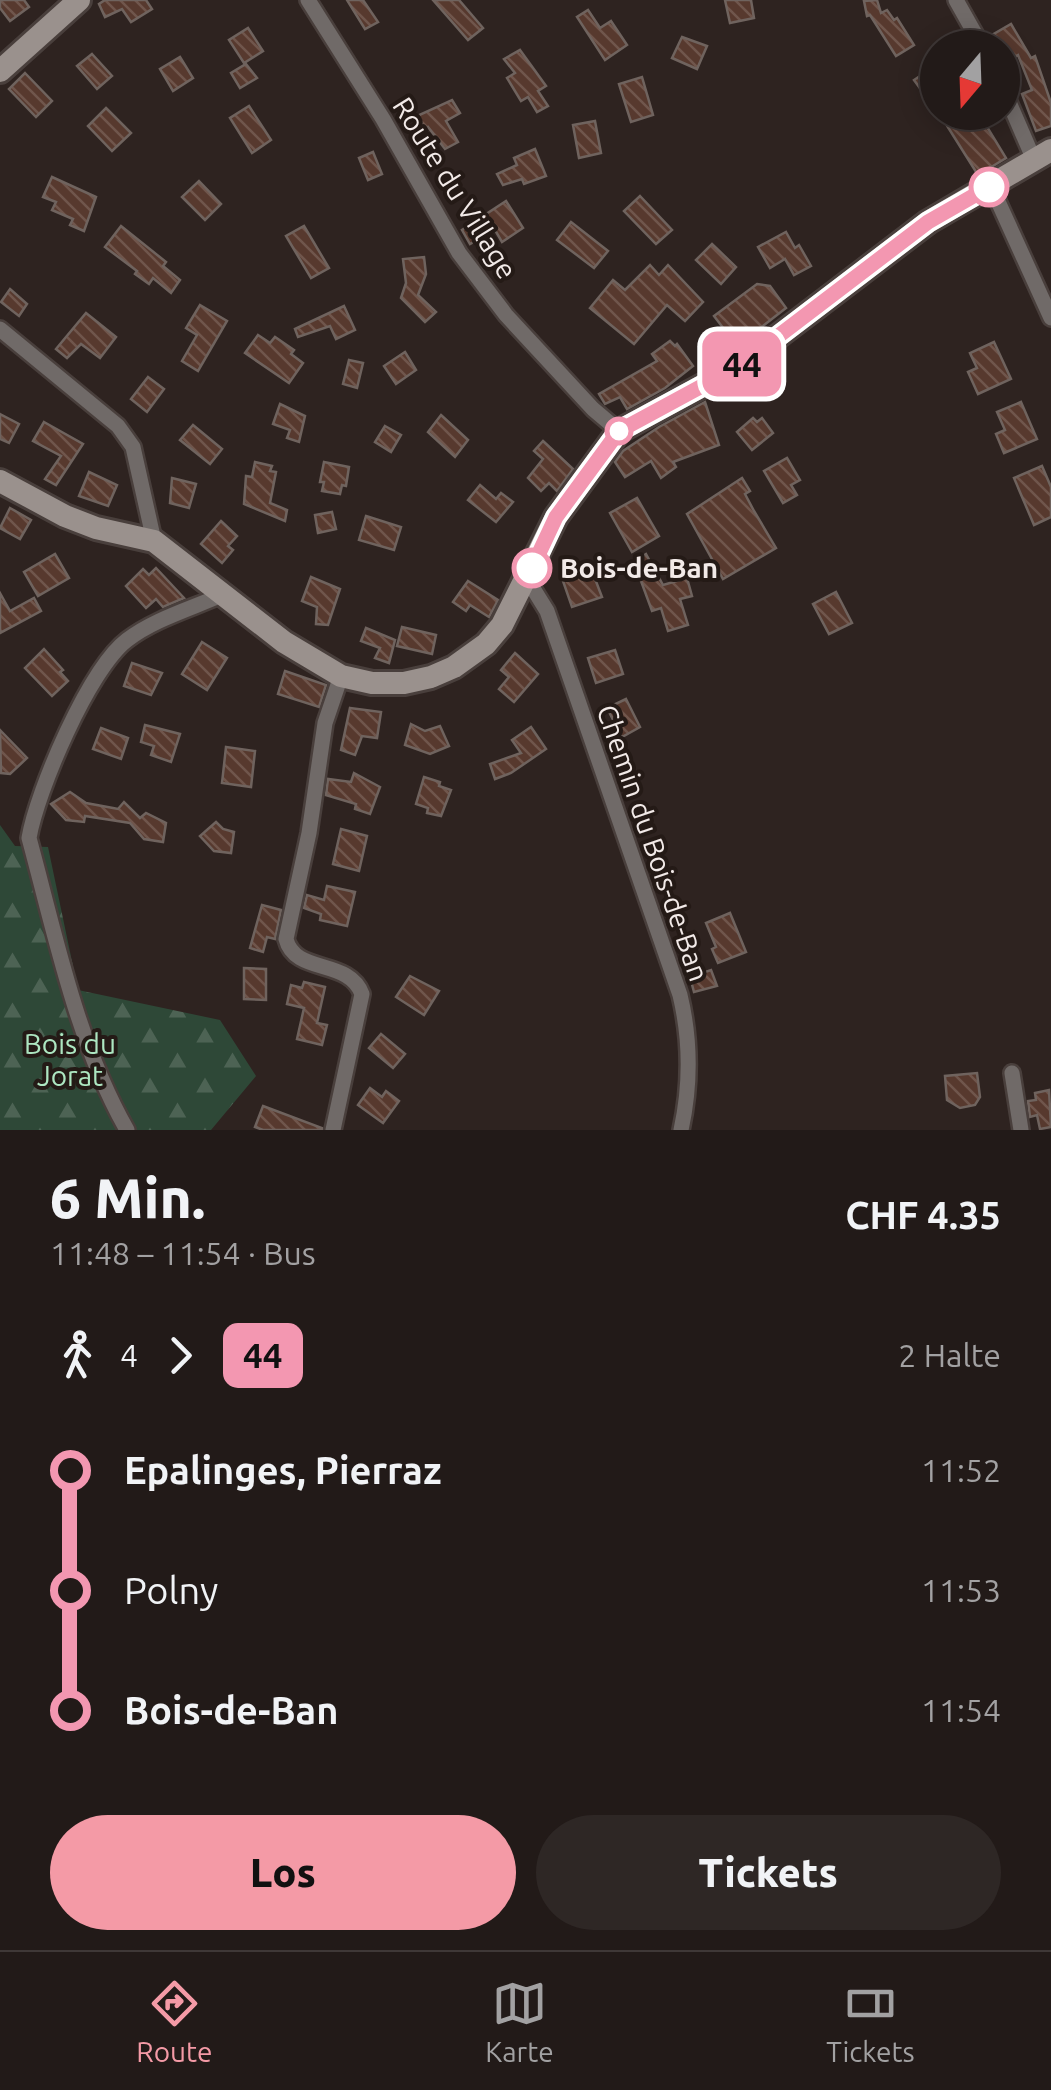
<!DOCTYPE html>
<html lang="de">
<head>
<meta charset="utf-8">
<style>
	:root { --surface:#221a18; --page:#2e2725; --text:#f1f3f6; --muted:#a2a1a2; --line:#3f3837; --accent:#f49aa6 }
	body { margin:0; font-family:Ubuntu,sans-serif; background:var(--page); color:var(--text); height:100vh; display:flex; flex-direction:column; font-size:38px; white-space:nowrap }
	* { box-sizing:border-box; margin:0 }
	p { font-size:32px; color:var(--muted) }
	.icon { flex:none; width:55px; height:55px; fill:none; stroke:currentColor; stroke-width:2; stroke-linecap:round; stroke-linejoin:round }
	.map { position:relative; height:1130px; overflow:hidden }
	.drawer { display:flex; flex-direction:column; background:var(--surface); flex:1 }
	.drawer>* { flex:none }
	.badge { padding:0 20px; border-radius:15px; font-size:35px; line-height:65px }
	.needle { width:65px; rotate:199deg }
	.controls { position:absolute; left:920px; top:30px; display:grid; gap:20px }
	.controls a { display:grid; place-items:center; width:100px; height:100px; border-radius:50%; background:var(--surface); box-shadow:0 5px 25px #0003,0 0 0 2px var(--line); font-size:50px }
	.map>.badge { position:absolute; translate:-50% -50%; box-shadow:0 0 0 5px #fff }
	.legs { display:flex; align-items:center; gap:15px; height:110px; padding:0 50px; font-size:32px }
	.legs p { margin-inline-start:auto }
	.overview { display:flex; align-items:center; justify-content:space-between; height:170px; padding:0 50px }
	h1 { font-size:55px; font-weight:800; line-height:75px }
	.button { display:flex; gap:20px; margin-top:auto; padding:20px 50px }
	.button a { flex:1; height:115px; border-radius:60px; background:var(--accent); color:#111; font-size:40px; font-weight:800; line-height:115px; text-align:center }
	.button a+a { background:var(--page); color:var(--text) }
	ul { padding:0 50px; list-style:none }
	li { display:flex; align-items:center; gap:35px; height:120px; font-size:38px }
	li i { display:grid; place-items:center; width:15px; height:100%; margin:0 12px; background:currentColor }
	li i::after { content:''; width:25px; height:25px; margin:-12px; border:8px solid; border-radius:50%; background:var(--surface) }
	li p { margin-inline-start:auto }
	li:first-child i { background:linear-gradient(#0000 50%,currentColor 0) }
	li:last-child i { background:linear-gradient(currentColor 50%,#0000 0) }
	.tab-bar { display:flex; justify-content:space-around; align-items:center; height:140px; border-top:2px solid var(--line); background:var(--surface); font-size:28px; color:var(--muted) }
	.tab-bar a { display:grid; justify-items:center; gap:5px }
	.tab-bar .active { color:var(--accent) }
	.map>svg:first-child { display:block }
	.forest { fill:url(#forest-firs) }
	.building { fill:url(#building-back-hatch); stroke:#6f635e; stroke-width:2.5 }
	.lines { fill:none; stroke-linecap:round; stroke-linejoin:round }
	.street-casing { stroke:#493f3c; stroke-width:20 }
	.secondary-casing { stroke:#493f3c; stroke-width:28 }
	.street { stroke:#706a68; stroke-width:15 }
	.secondary { stroke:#9a918d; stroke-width:22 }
	.line-1-casing { stroke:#fff; stroke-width:22 }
	.line-1 { stroke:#f397b1; stroke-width:15 }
	.stop-1-dot { fill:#fff; stroke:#f397b1; stroke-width:5 }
	.labels { text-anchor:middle; stroke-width:8; stroke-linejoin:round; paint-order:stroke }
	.street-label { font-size:28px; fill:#f2eae8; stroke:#241a16 }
	.stop-label { font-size:28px; font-weight:bold; fill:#f2eae8; stroke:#241a16; text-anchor:start }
	.park-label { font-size:28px; fill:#ade6c1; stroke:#241a16 }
</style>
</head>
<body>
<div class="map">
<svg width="1051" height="1130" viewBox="0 0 1051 1130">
	<defs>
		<pattern id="forest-firs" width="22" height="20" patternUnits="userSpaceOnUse" patternTransform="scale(2.5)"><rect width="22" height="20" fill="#2e4837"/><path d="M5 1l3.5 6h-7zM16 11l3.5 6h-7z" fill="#4d6354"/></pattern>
		<pattern id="building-back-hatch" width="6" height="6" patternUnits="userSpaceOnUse" patternTransform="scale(2.5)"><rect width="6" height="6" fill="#57392e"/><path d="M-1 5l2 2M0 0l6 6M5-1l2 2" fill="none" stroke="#70564c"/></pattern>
	</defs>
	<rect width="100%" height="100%" fill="#2e2320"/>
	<polygon class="forest" points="0,825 15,846 48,847 78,990 220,1020 256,1076 211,1130 0,1130"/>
	<g class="building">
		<polygon points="0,0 24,0 29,7 10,21 0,8"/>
		<polygon points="105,0 146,0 152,9 131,22 122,9 105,17 99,4"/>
		<polygon points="347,0 363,0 378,22 365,29"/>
		<polygon points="433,0 459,0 483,28 468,40"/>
		<polygon points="725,0 751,0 754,18 730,23"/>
		<polygon points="877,0 881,13 887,10 894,20 897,18 914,45 896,56 870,15 867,16 864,1"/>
		<polygon points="588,10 600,28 611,21 627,45 605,60 577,17"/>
		<polygon points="1011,24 1031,58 1035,56 1051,103 1051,126 1036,131 1022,94 1032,90 1018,55 1008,61 992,35"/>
		<polygon points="248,28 263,51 244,63 229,40"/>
		<polygon points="682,37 707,46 697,69 672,58"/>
		<polygon points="520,50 546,86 538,91 548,106 537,112 528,97 521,101 507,78 515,73 504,59"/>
		<polygon points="92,54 112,76 97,89 77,66"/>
		<polygon points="180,57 193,78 173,91 160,69"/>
		<polygon points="246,64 257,78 240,88 231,73"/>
		<polygon points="938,64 938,113 914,80"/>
		<polygon points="25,73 52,101 36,117 9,89"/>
		<polygon points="642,77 653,115 631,122 619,84"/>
		<polygon points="452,100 460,113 446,121 458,142 445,149 428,127 425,129 417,116"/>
		<polygon points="249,106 271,140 252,153 230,118"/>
		<polygon points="106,108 131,133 112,151 88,126"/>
		<polygon points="964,112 978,112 1006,158 978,175 946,124"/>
		<polygon points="595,121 601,153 579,158 573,125"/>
		<polygon points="535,149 546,176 524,184 522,179 503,185 497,174 517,165 514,158"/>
		<polygon points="373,152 382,174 368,180 359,158"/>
		<polygon points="52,177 96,197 84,231 70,225 73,219 52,210 56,202 43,197"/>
		<polygon points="199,181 221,204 205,220 182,197"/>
		<polygon points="640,196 672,230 656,244 624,211"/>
		<polygon points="506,201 523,228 502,242 495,230 470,244 462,230"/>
		<polygon points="571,222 608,251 594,268 557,240"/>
		<polygon points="121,226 166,262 163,266 180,280 171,293 153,278 149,284 135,274 137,271 105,247"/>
		<polygon points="304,226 329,268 311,278 286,236"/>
		<polygon points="786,232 795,248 799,245 811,266 794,275 785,259 770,268 758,247"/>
		<polygon points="712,244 736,267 721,284 696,260"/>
		<polygon points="424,257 426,274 418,295 436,312 425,322 401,298 406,283 403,259"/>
		<polygon points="650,265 659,275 668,265 703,302 685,321 667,305 634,344 590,308 613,280 625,290"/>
		<polygon points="757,284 770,286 786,308 737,346 714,316"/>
		<polygon points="10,289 27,304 19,316 1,302"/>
		<polygon points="200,305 227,321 198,371 182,361 197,335 186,328"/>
		<polygon points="344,306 355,330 336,339 330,326 298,337 295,329"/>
		<polygon points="86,313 116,337 100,358 81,344 67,358 56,349"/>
		<polygon points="258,335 270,343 275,337 294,350 291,354 303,363 289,383 245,353"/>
		<polygon points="670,341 675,346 677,344 693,366 665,388 627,409 620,397 605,404 599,394 657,361 652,354"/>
		<polygon points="994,342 1011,379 978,394 968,372 977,368 970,353"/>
		<polygon points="405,352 416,370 396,384 384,366"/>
		<polygon points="349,360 363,363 357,388 343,384"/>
		<polygon points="148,377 164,389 147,412 131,399"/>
		<polygon points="705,402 719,445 673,462 676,467 661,478 651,461 625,477 615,462 623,451 659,427"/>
		<polygon points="1021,402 1037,439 1004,453 996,434 1005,430 997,412"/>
		<polygon points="280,404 305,416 299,442 287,438 290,430 273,424"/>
		<polygon points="0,414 19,424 9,443 0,439"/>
		<polygon points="441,415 468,440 455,457 428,432"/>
		<polygon points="753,418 757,422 762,418 773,433 752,450 737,432"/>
		<polygon points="44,422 83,444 56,485 45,479 61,456 33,441"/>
		<polygon points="193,425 222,449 210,464 180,440"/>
		<polygon points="385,426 401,435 391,452 375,442"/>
		<polygon points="543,441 573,469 557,491 549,483 541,491 528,478 543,459 534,451"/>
		<polygon points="787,458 800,480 791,485 797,495 783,503 764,471"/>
		<polygon points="255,462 272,466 270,471 276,472 270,503 287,510 285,521 244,504 246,476 252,477"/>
		<polygon points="324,462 349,467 346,486 342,485 340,494 322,491 324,482 320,482"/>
		<polygon points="1042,466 1051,487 1051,517 1034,525 1014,478"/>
		<polygon points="89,472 117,485 108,506 79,496"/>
		<polygon points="172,478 196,484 189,508 170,503"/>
		<polygon points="742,478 750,491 745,494 754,511 776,548 723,579 687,514"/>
		<polygon points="480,485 496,499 501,493 513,502 496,522 468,500"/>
		<polygon points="637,498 659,536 632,552 610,513"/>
		<polygon points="10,508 31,520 20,539 0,528"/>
		<polygon points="332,512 336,529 318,533 315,515"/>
		<polygon points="366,516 401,527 394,550 359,540"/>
		<polygon points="221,521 237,536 228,546 233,550 222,563 201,544"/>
		<polygon points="55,554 69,578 38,596 24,572"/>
		<polygon points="646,554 663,585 687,578 692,596 680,599 688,625 668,631 661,608 652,611 634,562"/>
		<polygon points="156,568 184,598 163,607 156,599 146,608 126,586 143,569 149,575"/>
		<polygon points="592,571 602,597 572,607 563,581"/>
		<polygon points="311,577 340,589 328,625 316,624 317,607 302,601"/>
		<polygon points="468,581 498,600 489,617 470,605 466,611 453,602"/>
		<polygon points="836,592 852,623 829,634 813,604"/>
		<polygon points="0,593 10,611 34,598 41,611 0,633"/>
		<polygon points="402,627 436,635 432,654 397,646"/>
		<polygon points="366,628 395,640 389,663 375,658 380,648 361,641"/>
		<polygon points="202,642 227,658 207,690 182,674"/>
		<polygon points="44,649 63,670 60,672 68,681 52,696 25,668"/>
		<polygon points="615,650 623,674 596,683 588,658"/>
		<polygon points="515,653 538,674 514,702 499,689 509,677 501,670"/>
		<polygon points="132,663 162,673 151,695 124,686"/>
		<polygon points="285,671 326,685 319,707 278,694"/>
		<polygon points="626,699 640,727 622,737 607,708"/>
		<polygon points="350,708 381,712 377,738 362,736 355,755 341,750"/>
		<polygon points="411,724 425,731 440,726 449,746 430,754 405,745"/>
		<polygon points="145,725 180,734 171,762 151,755 154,746 141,742"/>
		<polygon points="531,727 546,749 511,773 495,779 490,764 521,753 512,740"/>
		<polygon points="101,728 128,738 121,759 93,749"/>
		<polygon points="0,730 27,758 10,774 1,773"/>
		<polygon points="226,747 255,751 251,787 222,783"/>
		<polygon points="354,773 380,787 370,814 355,809 356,804 326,795 328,779 351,782"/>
		<polygon points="424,777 440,782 439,786 451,790 441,816 427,813 428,808 416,804"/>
		<polygon points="70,792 86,803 113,808 118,809 124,802 140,818 146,813 166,823 163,842 144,839 130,823 85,816 84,822 66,820 51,804"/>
		<polygon points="216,822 223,829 234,832 231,853 214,851 200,836"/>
		<polygon points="341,829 367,836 359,871 333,864"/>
		<polygon points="327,886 355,892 347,926 320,920 321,914 304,908 307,895 324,900"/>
		<polygon points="262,905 281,910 275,939 267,937 263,952 250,948"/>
		<polygon points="730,913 746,952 718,963 712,949 716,947 706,923"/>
		<polygon points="244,968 266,969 266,1000 244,999"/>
		<polygon points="711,970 717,986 694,992 690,977"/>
		<polygon points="410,976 439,991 424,1015 396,997"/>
		<polygon points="304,982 325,987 317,1023 327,1025 322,1045 297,1039 304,1008 287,1004 291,985 302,988"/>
		<polygon points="381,1034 405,1054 393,1068 369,1048"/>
		<polygon points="977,1073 980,1097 975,1105 960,1108 947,1100 945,1076"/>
		<polygon points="370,1088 382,1097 386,1091 399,1101 383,1123 358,1105"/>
		<polygon points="1049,1090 1051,1127 1040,1129 1037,1115 1030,1117 1028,1101 1036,1100 1035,1093"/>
		<polygon points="263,1106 322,1128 322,1130 263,1130 255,1127"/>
	</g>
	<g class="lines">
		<g class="street-casing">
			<g id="street">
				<polyline points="308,0 383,119 459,253 506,315 593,409 619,431"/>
				<polyline points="956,0 983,48"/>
				<polyline points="1002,86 1034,160"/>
				<polyline points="991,186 1051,318"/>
				<polyline points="0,329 118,426 133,447 154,541"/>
				<path d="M524,584L534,590L547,611L680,995C691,1041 691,1084 681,1130"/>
				<polyline points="1012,1073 1021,1130"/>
				<path d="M127,1130C76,1040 56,937 29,838C37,791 89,669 127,640C154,619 193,608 224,594"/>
				<path d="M333,1130L362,994C349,958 295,975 286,939L309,833L325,723L341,676"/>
			</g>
		</g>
		<g class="secondary-casing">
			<g id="secondary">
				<polyline points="0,71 79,0"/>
				<polyline points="0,481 65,516 96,528 154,541 284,642 341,676 372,683 404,683 431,677 454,667 486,644 502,625 556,517 619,431 739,366 928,222 1051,150"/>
			</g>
		</g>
		<use href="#street" class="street"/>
		<use href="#secondary" class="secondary"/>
	</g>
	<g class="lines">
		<g class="line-1-casing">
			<polyline id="line-1" points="532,568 556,517 619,431 739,366 928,222 989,187"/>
		</g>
		<use href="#line-1" class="line-1"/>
	</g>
	<g class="stop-1-dot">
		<circle cx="989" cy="187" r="18"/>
		<circle cx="619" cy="431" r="12"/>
		<circle cx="532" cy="568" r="18"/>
	</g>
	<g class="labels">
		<g class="street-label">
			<text transform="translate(455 188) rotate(58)" y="10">Route du Village</text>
			<text transform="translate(653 843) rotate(71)" y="10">Chemin du Bois-de-Ban</text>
		</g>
		<g class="stop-label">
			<text x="560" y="578">Bois-de-Ban</text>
		</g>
		<g class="park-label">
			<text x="70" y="1054">Bois du<tspan x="70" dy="32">Jorat</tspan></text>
		</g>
	</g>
</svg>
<div class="controls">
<a><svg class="needle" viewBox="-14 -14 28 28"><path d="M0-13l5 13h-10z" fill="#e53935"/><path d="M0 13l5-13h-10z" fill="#a2a1a2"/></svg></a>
</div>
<b class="badge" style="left:742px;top:364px;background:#f397b1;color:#111">44</b>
</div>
<section class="drawer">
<div class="overview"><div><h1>6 Min.</h1><p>11:48 – 11:54 · Bus</p></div><b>CHF 4.35</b></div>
<div class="legs"><svg class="icon" aria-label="walk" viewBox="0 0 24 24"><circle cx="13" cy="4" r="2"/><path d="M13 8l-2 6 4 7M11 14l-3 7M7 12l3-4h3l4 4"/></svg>4<svg class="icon" aria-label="forward" viewBox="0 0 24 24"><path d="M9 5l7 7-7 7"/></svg><b class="badge" style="background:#f397b1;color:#111">44</b><p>2 Halte</p></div>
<ul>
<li><i style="color:#f397b1"></i><b>Epalinges, Pierraz</b><p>11:52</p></li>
<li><i style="color:#f397b1"></i><span>Polny</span><p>11:53</p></li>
<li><i style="color:#f397b1"></i><b>Bois-de-Ban</b><p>11:54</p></li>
</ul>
<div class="button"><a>Los</a><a>Tickets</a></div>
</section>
<nav class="tab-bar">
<a class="active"><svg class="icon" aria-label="directions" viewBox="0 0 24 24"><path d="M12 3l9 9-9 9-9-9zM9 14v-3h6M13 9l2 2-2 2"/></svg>Route</a>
<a><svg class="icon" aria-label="map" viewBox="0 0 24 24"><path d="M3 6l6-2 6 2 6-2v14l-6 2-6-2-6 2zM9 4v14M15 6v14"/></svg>Karte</a>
<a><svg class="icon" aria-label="tickets" viewBox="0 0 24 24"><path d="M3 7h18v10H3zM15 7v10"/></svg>Tickets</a>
</nav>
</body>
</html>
